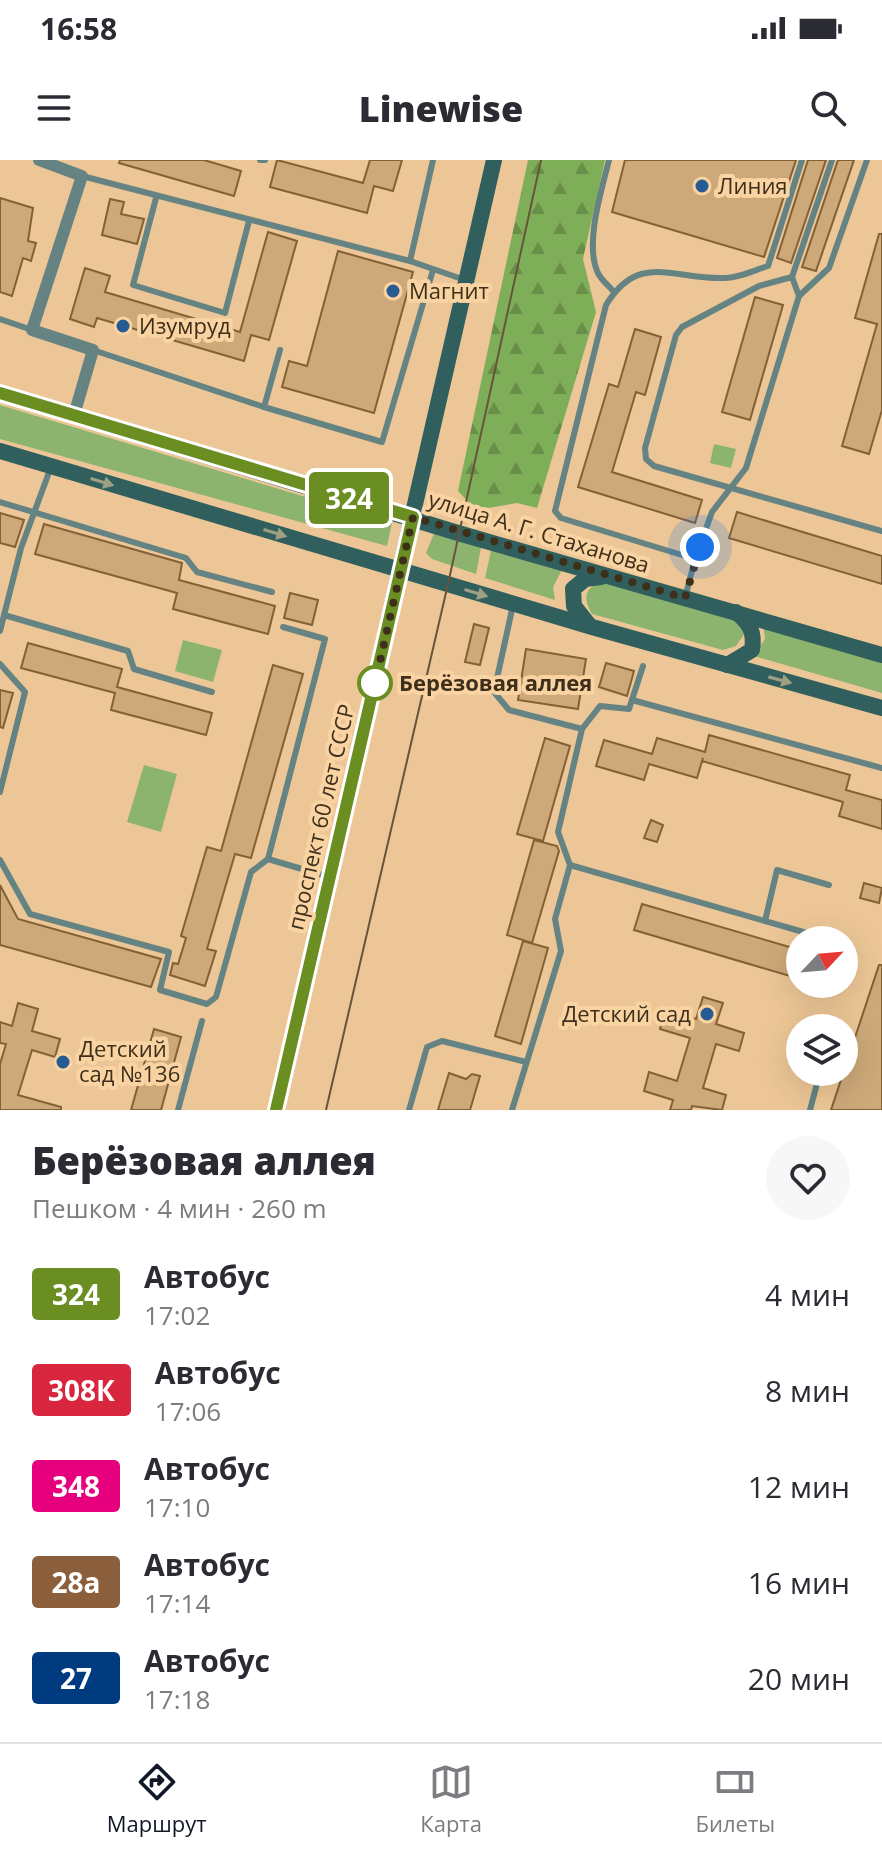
<!DOCTYPE html>
<html lang="ru">
<head>
<meta charset="utf-8">
<style>
	:root { --surface:#fff; --page:#f7f7f7; --text:#2b2b33; --muted:#7c7c81; --line:#e1e1e2; --accent:#111827 }
	body { margin:0; font-family:"Open Sans",sans-serif; background:var(--page); color:var(--text); height:100vh; display:flex; flex-direction:column; font-size:30px; white-space:nowrap }
	* { box-sizing:border-box; margin:0 }
	p { font-size:26px; color:var(--muted) }
	.icon { flex:none; width:44px; height:44px; fill:none; stroke:currentColor; stroke-width:2; stroke-linecap:round; stroke-linejoin:round }
	.map { position:relative; height:950px; overflow:hidden }
	.drawer { display:flex; flex-direction:column; background:var(--surface); flex:1 }
	.drawer>* { flex:none }
	.badge { padding:0 16px; border-radius:6px; font-size:28px; line-height:52px }
	.needle { width:52px; rotate:64deg }
	.tools { position:absolute; left:786px; top:766px; display:grid; gap:16px }
	.tools a { display:grid; place-items:center; width:72px; height:72px; border-radius:50%; background:var(--surface); box-shadow:0 8px 32px #0002; font-size:40px }
	.you { position:absolute; width:40px; height:40px; margin:-20px; border:6px solid #fff; border-radius:50%; background:#1a73e8; box-shadow:0 0 0 12px #1a73e833 }
	.map>.badge { position:absolute; translate:-50% -50%; box-shadow:0 0 0 4px #fff }
	.round { display:grid; place-items:center; flex:none; width:84px; height:84px; border-radius:42px; background:var(--page) }
	.summary { display:flex; align-items:center; justify-content:space-between; height:136px; padding:0 32px }
	h1 { font-size:38px; font-weight:800; line-height:60px }
	ul { padding:0; list-style:none }
	li { display:flex; align-items:center; gap:24px; height:96px; padding:0 32px }
	li div { flex:1 }
	li b { display:block; font-size:30px }
	li em { font-style:normal }
	li .badge { min-width:88px; font-weight:700; text-align:center }
	.status { display:flex; justify-content:space-between; align-items:center; height:56px; padding:0 40px; background:var(--surface); direction:ltr }
	.status svg { height:22px; fill:currentColor }
	header { display:flex; justify-content:space-between; align-items:center; height:104px; padding:0 32px; background:var(--surface); font-size:36px; font-weight:800 }
	.tabs { display:flex; justify-content:space-around; align-items:center; height:112px; border-top:2px solid var(--line); background:var(--surface); font-size:22px; color:var(--muted) }
	.tabs a { display:grid; justify-items:center; gap:4px }
	.tabs .selected { color:var(--accent) }
	.map>svg:first-child { display:block }
	.green { fill:#8cb46e }
	.forest { fill:url(#forest-firs) }
	.building { fill:#cda879; stroke:#836134; stroke-width:2 }
	.lines { fill:none; stroke-linecap:round; stroke-linejoin:round }
	.service { stroke:#658382; stroke-width:6 }
	.minor { stroke:#658382; stroke-width:12 }
	.secondary { stroke:#305f5e; stroke-width:16 }
	.tram { stroke:#685439; stroke-width:2 }
	.oneway { fill:#9f9f84 }
	.line-casing { stroke:#fff; stroke-width:18 }
	.line { stroke:#6b8e23; stroke-width:12 }
	.walk { stroke:#3e2f1b; stroke-width:8; stroke-dasharray:0 14.4 }
	.poi-dot { fill:#265b93; stroke:#fad3a3; stroke-width:3 }
	.stop-dot { fill:#fff; stroke:#6b8e23; stroke-width:4 }
	.labels { text-anchor:middle; stroke-width:8; stroke-linejoin:round; paint-order:stroke }
	.poi-label { font-size:22px; fill:#3e2f1b; stroke:#fad3a3; text-anchor:start }
	.street-label { font-size:22px; fill:#3e2f1b; stroke:#fad3a3 }
	.stop-label { font-size:22px; font-weight:bold; fill:#3e2f1b; stroke:#fad3a3; text-anchor:start }
</style>
</head>
<body>
<div class="status"><b>16:58</b><svg viewBox="0 0 49 12"><path d="M0 12V9h3v3zM5 12V6h3v6zM10 12V3h3v9zM15 12V0h3v12zM26 1h20v11H26zM47 4h2v5h-2z"/></svg></div>
<header><svg class="icon" aria-label="menu" viewBox="0 0 24 24"><path d="M4 6h16M4 12h16M4 18h16"/></svg>Linewise<svg class="icon" aria-label="search" viewBox="0 0 24 24"><circle cx="10" cy="10" r="6"/><path d="M15 15l6 6"/></svg></header>
<div class="map">
<svg width="882" height="950" viewBox="0 0 882 950">
	<defs>
		<pattern id="forest-firs" width="22" height="20" patternUnits="userSpaceOnUse" patternTransform="scale(2)"><rect width="22" height="20" fill="#7fae59"/><path d="M5 1l3.5 6h-7zM16 11l3.5 6h-7z" fill="#698e49"/></pattern>
	</defs>
	<rect width="100%" height="100%" fill="#ecc696"/>
	<g class="green">
		<polygon points="0,245 392,363 387,386 0,279"/>
		<polygon points="714,284 736,289 731,308 710,303"/>
		<polygon points="435,371 482,382 476,414 432,399 426,393"/>
		<polygon points="492,386 563,408 553,427 555,440 485,418"/>
		<path d="M606,421L732,455L745,473L736,486L723,490L592,454C581,435 586,426 606,421Z"/>
		<polygon points="763,464 882,500 882,533 754,496 765,479"/>
		<polygon points="183,480 222,490 213,522 175,511"/>
		<polygon points="144,605 177,614 161,672 127,662"/>
	</g>
	<polygon class="forest" points="528,0 605,0 583,99 596,152 537,348 517,343 476,350 458,331"/>
	<g class="building">
		<polygon points="120,0 204,0 241,11 234,36 119,3"/>
		<polygon points="277,0 363,23 370,0 402,0 393,31 374,26 367,53 270,27"/>
		<polygon points="625,0 796,0 764,97 612,52"/>
		<polygon points="808,0 826,0 791,103 777,98"/>
		<polygon points="838,0 854,0 816,111 802,107"/>
		<polygon points="0,38 33,48 28,81 36,83 31,101 23,98 12,136 0,132"/>
		<polygon points="110,39 124,42 121,54 144,59 137,84 102,75"/>
		<polygon points="268,72 297,81 269,180 251,175 244,201 97,158 94,167 70,159 85,108 110,116 105,132 240,172"/>
		<polygon points="879,74 882,74 882,250 869,294 842,286 877,164 855,158"/>
		<polygon points="338,91 413,112 374,253 282,227 289,201 307,206"/>
		<polygon points="755,137 783,145 750,260 722,252"/>
		<polygon points="635,169 661,177 645,235 636,232 612,312 702,340 695,363 578,327 609,224 618,227"/>
		<polygon points="737,352 882,396 882,424 729,378"/>
		<polygon points="0,353 24,360 15,387 0,383"/>
		<polygon points="44,364 182,403 179,420 275,446 268,474 173,449 177,433 35,394"/>
		<polygon points="290,433 318,440 312,465 284,458"/>
		<polygon points="474,464 489,468 480,505 465,502"/>
		<polygon points="28,483 122,509 117,527 212,553 206,575 111,550 115,533 21,508"/>
		<polygon points="526,489 586,499 578,549 518,540"/>
		<polygon points="606,503 634,511 627,536 599,527"/>
		<polygon points="273,505 303,514 251,698 235,694 207,789 216,791 205,826 170,815 173,803 178,804 186,778 181,776 207,687 221,691"/>
		<polygon points="0,530 13,533 3,568 0,567"/>
		<polygon points="709,575 850,615 846,630 882,640 882,669 839,656 843,642 702,601 703,598 697,618 649,604 644,620 596,606 604,580 652,594 657,578 705,592"/>
		<polygon points="545,578 570,586 543,681 517,674"/>
		<polygon points="651,660 663,665 657,682 644,678"/>
		<polygon points="534,680 557,686 559,691 532,783 507,775"/>
		<polygon points="864,723 882,728 879,743 860,738"/>
		<polygon points="0,725 18,759 161,799 151,827 0,785"/>
		<polygon points="642,744 800,790 800,819 634,770"/>
		<polygon points="523,781 548,788 521,884 495,876"/>
		<polygon points="879,805 882,805 882,950 831,950"/>
		<polygon points="703,837 723,843 716,864 744,873 739,891 716,884 703,928 726,935 722,950 692,946 691,950 670,950 673,940 644,931 649,912 677,921 690,878 660,869 665,850 696,859"/>
		<polygon points="18,843 38,849 32,871 60,879 55,897 32,890 18,935 61,947 61,950 0,950 0,904 6,884 0,883 0,862 12,866"/>
		<polygon points="154,869 181,877 161,950 131,950"/>
		<polygon points="449,913 466,919 472,914 480,916 470,950 438,950"/>
	</g>
	<g class="lines">
		<g class="service">
			<polyline points="260,0 265,0"/>
			<path d="M609,0C602,29 584,84 598,113C601,120 609,126 614,132"/>
			<polyline points="82,16 410,101 465,120"/>
			<polyline points="156,38 133,125 225,153 249,61"/>
			<polyline points="410,101 433,0"/>
			<polyline points="792,117 759,126 682,167 676,175 645,288 646,299 654,306 882,371"/>
			<polyline points="799,136 792,117 832,0"/>
			<polyline points="0,159 32,170"/>
			<polyline points="93,190 264,247"/>
			<polyline points="280,190 264,247 382,282 433,110"/>
			<polyline points="0,342 186,398 197,412 272,432"/>
			<polyline points="695,399 712,352 746,308 799,136 829,108 867,0"/>
			<path d="M685,438L695,399L561,358L555,351L606,145C639,91 673,120 725,118C739,118 755,110 768,106L802,0"/>
			<polyline points="4,455 128,491 134,509 212,532"/>
			<polyline points="0,471 21,388 51,307"/>
			<polyline points="0,504 25,532 0,632"/>
			<polyline points="632,540 882,608"/>
			<polyline points="582,569 600,546 629,549 643,506"/>
			<polyline points="268,699 325,479 283,467"/>
			<polyline points="0,700 30,754 169,792 160,830 207,844 216,837 251,712 268,699 329,717"/>
			<polyline points="570,705 831,780"/>
			<polyline points="765,761 777,710 829,725"/>
			<polyline points="178,950 202,861"/>
			<polyline points="409,950 427,887 442,881 526,902"/>
			<polyline points="512,950 561,791 555,759 570,705 558,672 582,569 509,550 494,532 513,445"/>
			<polyline points="810,950 820,912"/>
		</g>
		<polyline class="minor" points="39,0 82,16 32,170 93,190 74,255"/>
		<g class="secondary">
			<polyline points="0,233 458,373 882,495"/>
			<polyline points="0,291 592,467 882,548"/>
			<polyline points="589,465 574,446 573,429 585,419 601,417"/>
			<path d="M727,505L752,490C755,472 750,464 736,452"/>
			<polyline points="276,950 494,0"/>
		</g>
		<polyline class="tram" points="326,950 448,424 541,0"/>
	</g>
	<defs><path id="oneway-solid" d="M-6-.8H1V-3.2L6.5 0L1 3.2V.8H-6Z" transform="scale(2)"/></defs>
	<g class="oneway">
		<use href="#oneway-solid" transform="translate(102 322) rotate(17)"/>
		<use href="#oneway-solid" transform="translate(275 373) rotate(17)"/>
		<use href="#oneway-solid" transform="translate(476 433) rotate(17)"/>
		<use href="#oneway-solid" transform="translate(780 520) rotate(15)"/>
	</g>
	<g class="lines">
		<g class="line-casing">
			<polyline id="line" points="0,233 413,357 276,950"/>
		</g>
		<use href="#line" class="line"/>
		<polyline class="walk" points="375,523 373,532 413,357 685,438 700,387"/>
	</g>
	<g class="poi-dot">
		<circle cx="702" cy="26" r="8"/>
		<circle cx="393" cy="131" r="8"/>
		<circle cx="123" cy="166" r="8"/>
		<circle cx="707" cy="854" r="8"/>
		<circle cx="63" cy="902" r="8"/>
	</g>
	<circle class="stop-dot" cx="375" cy="523" r="16"/>
	<g class="labels">
		<g class="poi-label">
			<text x="718" y="34">Линия</text>
			<text x="409" y="139">Магнит</text>
			<text x="139" y="174">Изумруд</text>
			<text x="691" y="862" text-anchor="end">Детский сад</text>
			<text x="79" y="897">Детский<tspan x="79" dy="25">сад №136</tspan></text>
		</g>
		<g class="street-label">
			<text transform="translate(539 372) rotate(17)" y="8">улица А. Г. Стаханова</text>
			<text transform="translate(321 657) rotate(-77)" y="8">проспект 60 лет СССР</text>
		</g>
		<g class="stop-label">
			<text x="399" y="531">Берёзовая аллея</text>
		</g>
	</g>
</svg>
<div class="tools">
<a><svg class="needle" viewBox="-14 -14 28 28"><path d="M0-13l5 13h-10z" fill="#e53935"/><path d="M0 13l5-13h-10z" fill="#7c7c81"/></svg></a>
<a><svg class="icon" aria-label="layers" viewBox="0 0 24 24"><path d="M12 4l9 5-9 5-9-5zM3 14l9 5 9-5"/></svg></a>
</div>
<div class="you" style="left:700px;top:387px"></div>
<b class="badge" style="left:349px;top:338px;background:#6b8e23;color:#fff">324</b>
</div>
<section class="drawer">
<div class="summary"><div><h1>Берёзовая аллея</h1><p>Пешком · 4 мин · 260 m</p></div><a class="round"><svg class="icon" aria-label="heart" viewBox="0 0 24 24"><path d="M12 20l-8-8c-3-5 5-10 8-4 3-6 11-1 8 4z"/></svg></a></div>
<ul>
<li><span class="badge" style="background:#6b8e23;color:#fff">324</span><div><b>Автобус</b><p>17:02</p></div><em>4 мин</em></li>
<li><span class="badge" style="background:#d7263d;color:#fff">308К</span><div><b>Автобус</b><p>17:06</p></div><em>8 мин</em></li>
<li><span class="badge" style="background:#e6007e;color:#fff">348</span><div><b>Автобус</b><p>17:10</p></div><em>12 мин</em></li>
<li><span class="badge" style="background:#8b5e3c;color:#fff">28а</span><div><b>Автобус</b><p>17:14</p></div><em>16 мин</em></li>
<li><span class="badge" style="background:#003b80;color:#fff">27</span><div><b>Автобус</b><p>17:18</p></div><em>20 мин</em></li>
</ul>
</section>
<nav class="tabs">
<a class="selected"><svg class="icon" aria-label="directions" viewBox="0 0 24 24"><path d="M12 3l9 9-9 9-9-9zM9 14v-3h6M13 9l2 2-2 2"/></svg>Маршрут</a>
<a><svg class="icon" aria-label="map" viewBox="0 0 24 24"><path d="M3 6l6-2 6 2 6-2v14l-6 2-6-2-6 2zM9 4v14M15 6v14"/></svg>Карта</a>
<a><svg class="icon" aria-label="tickets" viewBox="0 0 24 24"><path d="M3 7h18v10H3zM15 7v10"/></svg>Билеты</a>
</nav>
</body>
</html>
